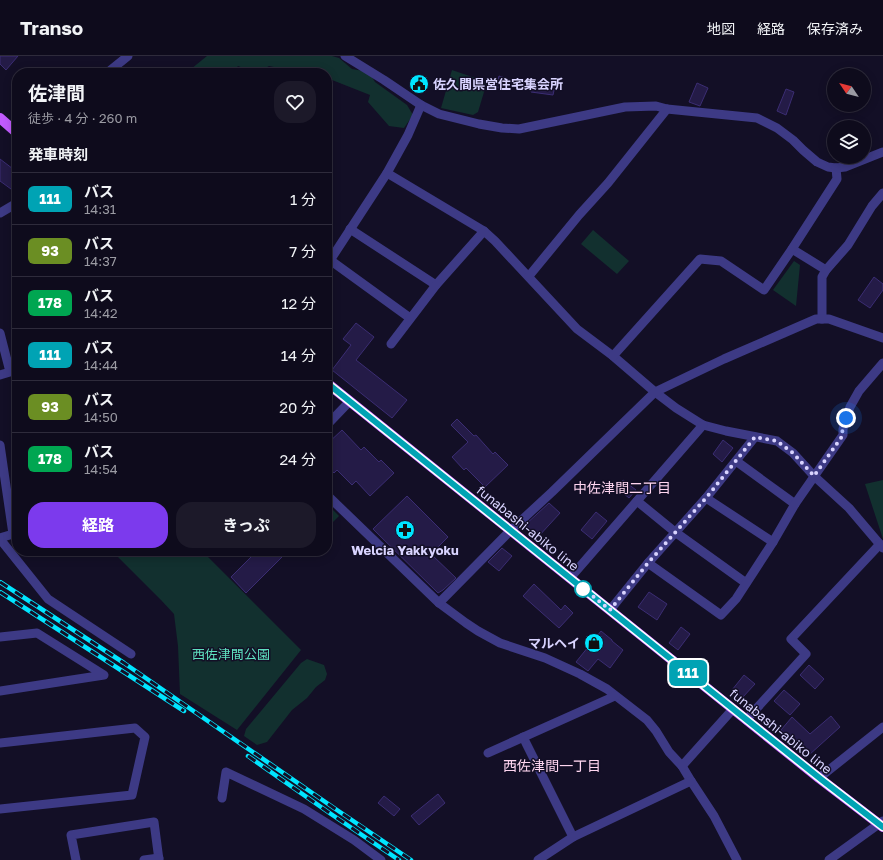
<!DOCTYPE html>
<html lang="ja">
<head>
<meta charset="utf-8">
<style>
	:root { --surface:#0e0b1c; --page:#1c1929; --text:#f1f3f6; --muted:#9b9ba3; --line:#2e2b3b; --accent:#7c3aed }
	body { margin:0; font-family:"Golos Text","Noto Sans JP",sans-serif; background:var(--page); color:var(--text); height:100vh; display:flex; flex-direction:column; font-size:15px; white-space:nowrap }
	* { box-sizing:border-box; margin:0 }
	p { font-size:13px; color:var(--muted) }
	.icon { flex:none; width:22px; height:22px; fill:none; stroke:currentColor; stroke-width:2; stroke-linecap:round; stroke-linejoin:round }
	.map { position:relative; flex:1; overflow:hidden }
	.sheet { position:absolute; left:12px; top:12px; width:320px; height:488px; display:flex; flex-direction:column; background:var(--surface); border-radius:16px; box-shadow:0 2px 10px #0003,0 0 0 1px var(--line) }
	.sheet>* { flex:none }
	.badge { padding:0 8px; border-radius:6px; font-size:14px; line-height:26px }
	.needle { width:26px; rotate:305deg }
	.tools { position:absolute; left:827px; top:12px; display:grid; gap:8px }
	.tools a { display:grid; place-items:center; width:44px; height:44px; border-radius:50%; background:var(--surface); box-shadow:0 2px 10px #0003,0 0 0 1px var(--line); font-size:20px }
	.you { position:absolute; width:20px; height:20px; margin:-10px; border:3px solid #fff; border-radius:50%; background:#1a73e8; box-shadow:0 0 0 6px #1a73e833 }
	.map>.badge { position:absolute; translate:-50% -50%; box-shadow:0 0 0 2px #fff }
	h2 { padding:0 16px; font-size:15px; line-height:36px }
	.round { display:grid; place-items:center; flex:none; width:42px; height:42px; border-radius:16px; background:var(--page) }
	.summary { display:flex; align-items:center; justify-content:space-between; height:68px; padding:0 16px }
	h1 { font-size:19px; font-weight:700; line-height:30px }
	.primary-button { display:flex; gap:8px; margin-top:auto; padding:8px 16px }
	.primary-button a { flex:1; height:46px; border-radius:16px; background:var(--accent); color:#fff; font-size:16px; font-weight:700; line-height:46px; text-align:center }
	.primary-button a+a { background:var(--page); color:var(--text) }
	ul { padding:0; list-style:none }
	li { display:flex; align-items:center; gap:12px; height:52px; padding:0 16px; border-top:1px solid var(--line) }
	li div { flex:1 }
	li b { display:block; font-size:15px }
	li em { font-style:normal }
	li .badge { min-width:44px; font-weight:700; text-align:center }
	header { display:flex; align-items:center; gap:24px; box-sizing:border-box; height:56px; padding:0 20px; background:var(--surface); border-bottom:1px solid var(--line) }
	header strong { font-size:19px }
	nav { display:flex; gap:22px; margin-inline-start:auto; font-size:14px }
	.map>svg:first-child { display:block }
	.green { fill:#12302f }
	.building { fill:#241b47; stroke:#3b2d73 }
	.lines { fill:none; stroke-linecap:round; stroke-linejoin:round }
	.street { stroke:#3d3a85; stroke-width:9 }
	.primary { stroke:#c25bff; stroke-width:10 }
	.rail-casing { stroke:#00e5ff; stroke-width:4.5 }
	.rail { stroke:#130f26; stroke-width:3; stroke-dasharray:9; stroke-linecap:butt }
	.line-casing { stroke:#fff; stroke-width:9 }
	.line { stroke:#00a3b4; stroke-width:6 }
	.walk { stroke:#d9d4ff; stroke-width:4; stroke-dasharray:0 7.2 }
	.stop-dot { fill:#fff; stroke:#00a3b4; stroke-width:2 }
	.labels { text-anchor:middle; stroke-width:3; stroke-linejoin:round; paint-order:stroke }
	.poi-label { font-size:13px; font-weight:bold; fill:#d9d4ff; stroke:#130f26; text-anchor:start }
	.street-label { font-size:13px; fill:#d9d4ff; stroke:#130f26 }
	.park-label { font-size:13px; fill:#5fe0c0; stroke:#130f26 }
	.neighbourhood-label { font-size:14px; fill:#ffd6f0; stroke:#130f26 }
</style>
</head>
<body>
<header>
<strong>Transo</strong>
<nav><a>地図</a><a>経路</a><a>保存済み</a></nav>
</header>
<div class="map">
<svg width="883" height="804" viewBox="0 0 883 804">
	<rect width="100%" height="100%" fill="#130f26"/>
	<g class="green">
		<polygon points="207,0 332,0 339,2 352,13 369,16 375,26 407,49 413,59 404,72 389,70 368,46 370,39 327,22 327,17 303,17 269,10 256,17 238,10 232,17 195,17 191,13"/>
		<polygon points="452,14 487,26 478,56 473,59 441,52"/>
		<polygon points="593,174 629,205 617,218 581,188"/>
		<polygon points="794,205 800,209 796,250 773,234"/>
		<polygon points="883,424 883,483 865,428"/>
		<polygon points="327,448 339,460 327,472"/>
		<polygon points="112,495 202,495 301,594 237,674 180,638 178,590 174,558 161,544"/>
		<polygon points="307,603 324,609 327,618 325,624 316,631 307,642 292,654 267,686 257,689 244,680 246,673 301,607"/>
	</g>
	<g class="building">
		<polygon points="0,0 18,0 6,14 0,8"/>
		<polygon points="499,20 508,23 505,34 496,31"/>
		<polygon points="413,21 428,26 425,35 410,31"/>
		<polygon points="533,26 555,30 553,39 531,36"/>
		<polygon points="697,27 708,32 700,50 689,46"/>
		<polygon points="786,33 794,36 786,59 777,55"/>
		<polygon points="0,103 17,116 17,125 11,133 0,125"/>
		<polygon points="874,221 883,228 883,234 870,252 858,244"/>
		<polygon points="356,267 374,281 356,304 407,344 392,362 332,314 351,289 343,283"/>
		<polygon points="457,363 474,380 476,379 493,398 495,396 508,409 485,431 466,412 464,414 452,401 468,386 451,369"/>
		<polygon points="342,374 361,394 364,391 379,406 381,404 394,417 370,440 356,425 352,429 337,414 334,417 327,410 327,388"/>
		<polygon points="723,384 733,392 722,406 713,398"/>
		<polygon points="623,424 636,434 629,442 617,432"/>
		<polygon points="407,440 448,481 431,498 456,522 443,534 438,537 373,473"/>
		<polygon points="549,447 560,457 538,481 525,469"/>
		<polygon points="596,456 607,465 592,483 581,474"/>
		<polygon points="502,492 512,500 499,515 488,506"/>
		<polygon points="257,495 288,495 246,537 231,521"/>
		<polygon points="534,528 561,554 565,549 573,557 559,572 523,540"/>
		<polygon points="649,536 667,548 657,564 638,551"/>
		<polygon points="681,571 690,578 678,594 669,587"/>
		<polygon points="601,575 612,584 612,585 623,594 610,612 598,603 588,615 576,606"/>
		<polygon points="809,609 824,623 815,633 800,619"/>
		<polygon points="744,619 755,628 742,642 732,634"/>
		<polygon points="784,634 800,648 790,659 774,645"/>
		<polygon points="831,660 840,671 809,699 791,679 789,681 781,674 792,661 810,678"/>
		<polygon points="438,738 445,747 419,769 411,760"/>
		<polygon points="384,740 400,753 394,760 378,747"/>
	</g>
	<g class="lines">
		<g class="street">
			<polyline points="345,0 384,24 421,49 439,58 479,68 502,72 519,73 625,51 656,50 667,53 757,62 777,72 793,84 803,94 817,106 828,111 836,112 845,111 883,96"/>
			<polyline points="107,17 128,0"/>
			<polyline points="387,117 484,175 495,185 577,273 613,300 655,336 676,352 703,369 726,375 777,385 793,397 814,420 849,452 883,492"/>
			<polyline points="0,157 17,147"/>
			<polyline points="350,173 436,229"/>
			<polyline points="792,193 826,214"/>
			<polyline points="330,204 410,262"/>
			<polyline points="327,209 387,117 408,79 421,49"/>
			<polyline points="529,220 579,159 608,127 667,53"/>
			<polyline points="822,263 822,221 826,214 848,189 872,150 883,137"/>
			<polyline points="0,277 10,316 0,319"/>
			<polyline points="391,288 436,229 484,175"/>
			<polyline points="613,300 700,203 721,205 764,234 792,193 837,123 836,112"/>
			<polyline points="327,369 350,345"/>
			<polyline points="0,389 13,478 0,482"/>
			<polyline points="736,405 795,448"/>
			<polyline points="327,439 439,547 466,567 478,575 500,587 545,602 580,618 607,633 647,664 656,675 669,696 682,710 691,725 714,760 737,804"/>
			<polyline points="706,442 773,486"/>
			<polyline points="637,445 675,476 746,527"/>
			<polyline points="0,483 48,543 131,598"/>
			<polyline points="648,507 721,559 736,543 773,486 795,448 843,379 843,373 850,351 859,335 883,307"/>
			<polyline points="570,522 703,369"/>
			<polyline points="439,547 511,474 552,436 655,336 724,303 816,263 829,263 883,282"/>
			<polyline points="610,554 648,507 706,442 755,381"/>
			<polyline points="0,581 37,577 104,619 0,635"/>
			<polyline points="746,664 806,598 791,583 880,488"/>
			<polyline points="523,681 573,781"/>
			<polyline points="0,687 135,672 145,681 132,739 0,753"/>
			<polyline points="488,697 615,640"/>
			<polyline points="682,710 733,653"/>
			<polyline points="819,722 883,671"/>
			<polyline points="222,742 226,716 304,753 354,784 381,804"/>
			<polyline points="76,804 71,779 154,766 159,804"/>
			<polyline points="144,804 159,802"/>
			<polyline points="538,804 573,781 691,725"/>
			<polyline points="829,804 883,765"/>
		</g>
		<g class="primary">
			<polyline points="0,62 17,77"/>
			<polyline points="327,327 819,722 883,771"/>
		</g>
		<g class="rail-casing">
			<g id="rail">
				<polyline points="0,526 124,607 334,752 411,804"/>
				<polyline points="0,536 184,655"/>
				<polyline points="248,700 331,758 399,804"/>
			</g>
		</g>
		<use href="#rail" class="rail"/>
	</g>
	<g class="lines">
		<g class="line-casing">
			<polyline id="line" points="327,327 697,624 822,724 883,771"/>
		</g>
		<use href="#line" class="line"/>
		<polyline class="walk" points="583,533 580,530 610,554 648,507 706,442 755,381 777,385 793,397 814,420 843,379 842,373 846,362"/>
	</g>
	<defs>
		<g id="civic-disc" transform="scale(1)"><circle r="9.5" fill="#00e5ff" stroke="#130f26"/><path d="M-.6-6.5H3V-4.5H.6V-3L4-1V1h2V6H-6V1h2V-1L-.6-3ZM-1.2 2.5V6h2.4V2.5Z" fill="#111"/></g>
		<g id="pharmacy-disc" transform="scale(1)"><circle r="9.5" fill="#00e5ff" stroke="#130f26"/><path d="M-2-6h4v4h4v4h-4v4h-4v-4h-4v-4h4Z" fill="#111"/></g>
		<g id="shop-disc" transform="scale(1)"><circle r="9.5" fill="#00e5ff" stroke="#130f26"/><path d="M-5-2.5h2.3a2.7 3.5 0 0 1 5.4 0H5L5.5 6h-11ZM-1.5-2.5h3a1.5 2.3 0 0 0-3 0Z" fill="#111"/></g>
	</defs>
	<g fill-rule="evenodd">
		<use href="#civic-disc" x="419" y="28"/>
		<use href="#pharmacy-disc" x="405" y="474"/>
		<use href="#shop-disc" x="594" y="587"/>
	</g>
	<circle class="stop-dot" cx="583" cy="533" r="8"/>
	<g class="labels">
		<g class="poi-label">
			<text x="433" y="33">佐久間県営住宅集会所</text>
			<text x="405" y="499" text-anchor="middle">Welcia Yakkyoku</text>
			<text x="580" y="592" text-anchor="end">マルヘイ</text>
		</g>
		<g class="street-label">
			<text transform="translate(528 472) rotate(39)" y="5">funabashi-abiko line</text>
			<text transform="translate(781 675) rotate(39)" y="5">funabashi-abiko line</text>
		</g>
		<g class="park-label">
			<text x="231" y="603">西佐津間公園</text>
		</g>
		<g class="neighbourhood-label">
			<text x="622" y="437">中佐津間二丁目</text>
			<text x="552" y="715">西佐津間一丁目</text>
		</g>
	</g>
</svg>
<div class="tools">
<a><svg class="needle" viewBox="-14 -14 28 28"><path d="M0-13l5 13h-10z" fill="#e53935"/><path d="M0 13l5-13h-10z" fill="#9b9ba3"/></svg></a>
<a><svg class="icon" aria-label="layers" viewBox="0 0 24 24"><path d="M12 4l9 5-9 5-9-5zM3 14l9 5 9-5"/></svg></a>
</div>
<div class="you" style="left:846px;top:362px"></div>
<b class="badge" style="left:688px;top:617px;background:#00a3b4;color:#fff">111</b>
<section class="sheet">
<div class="summary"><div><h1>佐津間</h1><p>徒歩 · 4 分 · 260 m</p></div><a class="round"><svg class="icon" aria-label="heart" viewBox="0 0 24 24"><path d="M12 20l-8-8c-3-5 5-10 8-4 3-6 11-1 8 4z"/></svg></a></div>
<h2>発車時刻</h2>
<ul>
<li><span class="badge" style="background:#00a3b4;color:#fff">111</span><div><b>バス</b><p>14:31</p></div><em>1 分</em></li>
<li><span class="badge" style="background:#6b8e23;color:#fff">93</span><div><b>バス</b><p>14:37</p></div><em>7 分</em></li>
<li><span class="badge" style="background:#00a651;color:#fff">178</span><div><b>バス</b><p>14:42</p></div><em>12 分</em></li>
<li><span class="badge" style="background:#00a3b4;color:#fff">111</span><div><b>バス</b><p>14:44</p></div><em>14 分</em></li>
<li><span class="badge" style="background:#6b8e23;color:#fff">93</span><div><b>バス</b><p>14:50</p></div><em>20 分</em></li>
<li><span class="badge" style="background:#00a651;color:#fff">178</span><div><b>バス</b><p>14:54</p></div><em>24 分</em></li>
</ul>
<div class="primary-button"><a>経路</a><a>きっぷ</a></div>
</section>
</div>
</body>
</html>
